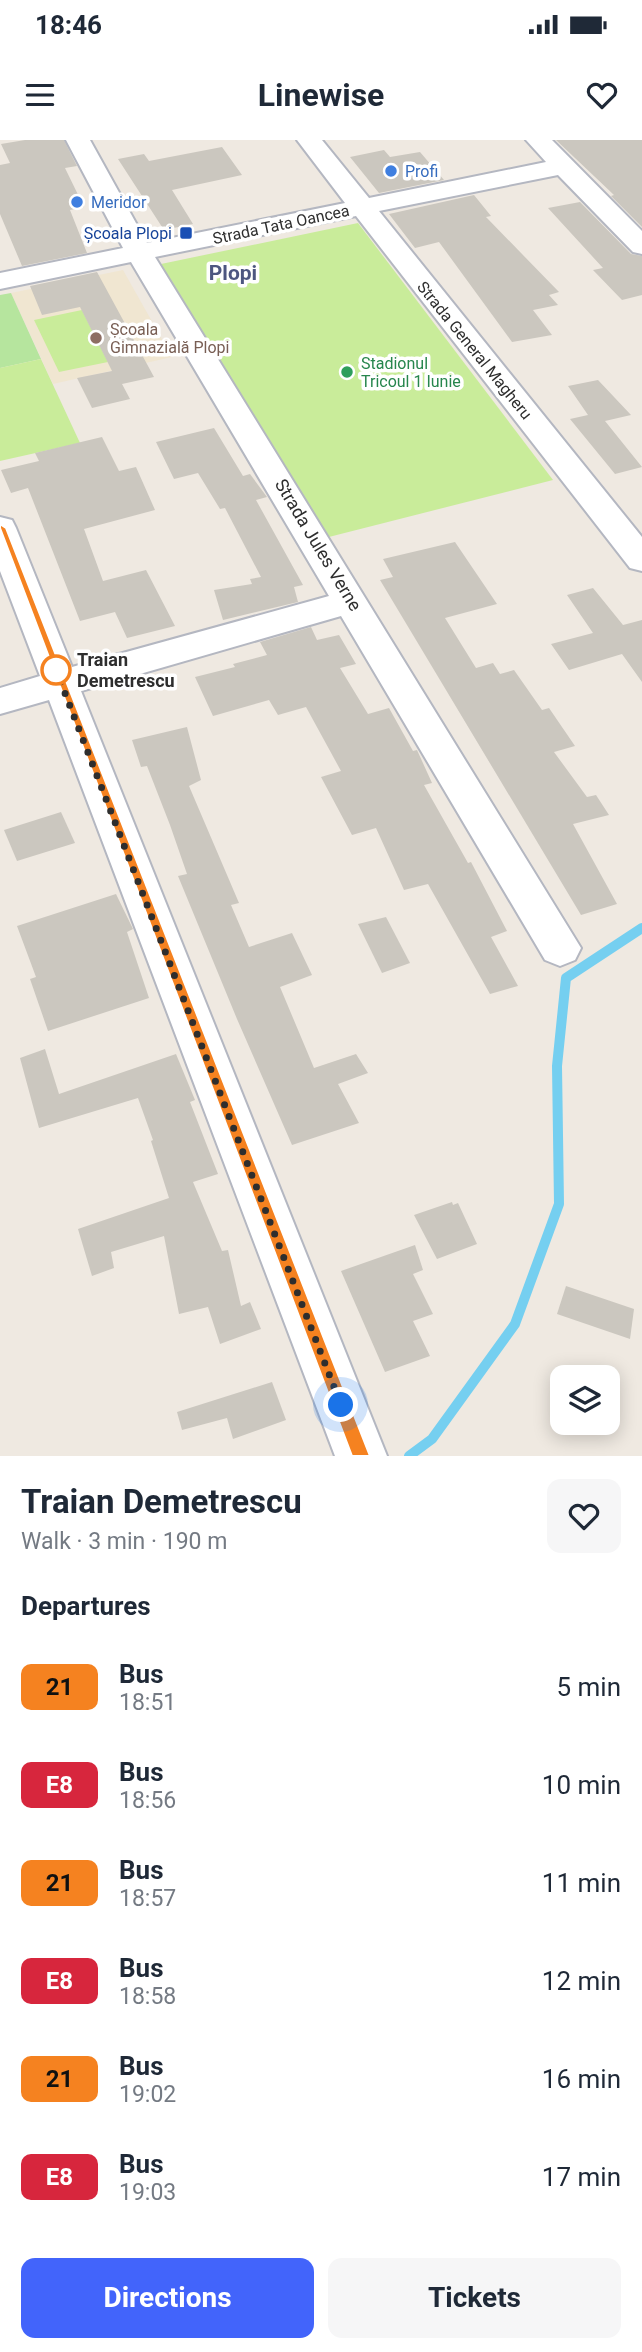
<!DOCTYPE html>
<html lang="en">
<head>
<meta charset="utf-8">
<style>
	:root { --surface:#fff; --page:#f6f6f7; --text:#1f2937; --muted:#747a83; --accent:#4264fb }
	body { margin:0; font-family:Roboto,sans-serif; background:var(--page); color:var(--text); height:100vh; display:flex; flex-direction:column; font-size:26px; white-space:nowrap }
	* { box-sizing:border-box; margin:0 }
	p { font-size:23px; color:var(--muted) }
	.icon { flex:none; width:38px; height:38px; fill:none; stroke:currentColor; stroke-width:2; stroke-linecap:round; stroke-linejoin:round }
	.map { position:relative; height:1316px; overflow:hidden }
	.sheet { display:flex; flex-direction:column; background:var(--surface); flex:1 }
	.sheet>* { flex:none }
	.badge { padding:0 14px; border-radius:10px; font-size:24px; line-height:46px }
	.tools { position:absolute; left:550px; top:1225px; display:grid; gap:14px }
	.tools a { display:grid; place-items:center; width:70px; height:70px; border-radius:14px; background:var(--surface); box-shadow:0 4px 18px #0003; font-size:35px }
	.you { position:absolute; width:35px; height:35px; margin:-18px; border:5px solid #fff; border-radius:50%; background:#1a73e8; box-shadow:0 0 0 10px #1a73e833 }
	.map>.badge { position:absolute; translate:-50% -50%; box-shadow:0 0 0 4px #fff }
	h2 { padding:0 21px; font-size:26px; line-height:63px }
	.round { display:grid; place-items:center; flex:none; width:74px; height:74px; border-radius:14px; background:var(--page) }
	.overview { display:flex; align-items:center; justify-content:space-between; height:119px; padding:0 21px }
	h1 { font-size:33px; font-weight:700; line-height:52px }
	.button { display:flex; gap:14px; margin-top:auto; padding:14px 21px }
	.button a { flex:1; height:80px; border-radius:14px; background:var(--accent); color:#fff; font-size:28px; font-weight:700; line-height:80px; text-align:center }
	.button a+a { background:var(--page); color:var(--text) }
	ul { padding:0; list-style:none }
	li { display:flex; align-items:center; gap:21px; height:98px; padding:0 21px }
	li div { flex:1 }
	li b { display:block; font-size:26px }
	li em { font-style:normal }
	li .badge { min-width:77px; font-weight:700; text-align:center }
	.status { display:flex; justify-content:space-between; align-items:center; height:49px; padding:0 35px; background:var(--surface); direction:ltr }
	.status svg { height:19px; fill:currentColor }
	header { display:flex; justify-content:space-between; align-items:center; height:91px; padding:0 21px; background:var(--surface); font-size:32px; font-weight:700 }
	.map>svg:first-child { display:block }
	.education { fill:#f0e6d1 }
	.green { fill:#b6e59e }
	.pitch { fill:#c9ec9a }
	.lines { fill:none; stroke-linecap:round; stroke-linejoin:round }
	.stream { stroke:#75cff0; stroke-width:10 }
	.building { fill:#cbc7bf }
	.minor-casing { stroke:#b4b7c1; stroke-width:4 }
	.minor { fill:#fff; fill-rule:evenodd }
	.line { fill:#f58220; stroke:#fff; stroke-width:2 }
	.walk { stroke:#2e2e2e; stroke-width:7; stroke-dasharray:0 12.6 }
	.shop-dot { fill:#3f7fe0; stroke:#fff; stroke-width:2.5 }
	.transit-dot { fill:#1a4fb4; stroke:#fff; stroke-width:2.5 }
	.education-dot { fill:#8d6e63; stroke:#fff; stroke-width:2.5 }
	.leisure-dot { fill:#2e9e5b; stroke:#fff; stroke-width:2.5 }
	.stop-dot { fill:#fff; stroke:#f58220; stroke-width:3.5 }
	.labels { text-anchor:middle; stroke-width:7; stroke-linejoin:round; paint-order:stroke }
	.far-shop-label { font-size:16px; fill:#366cbe; stroke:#fff; text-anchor:start }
	.far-street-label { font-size:16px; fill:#2e2e2e; stroke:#fff }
	.far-transit-label { font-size:16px; fill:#164399; stroke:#fff; text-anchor:end }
	.far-education-label { font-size:16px; fill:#785e54; stroke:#fff; text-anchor:start }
	.far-leisure-label { font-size:16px; fill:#27864d; stroke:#fff; text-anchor:start }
	.street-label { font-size:18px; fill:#2e2e2e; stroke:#fff }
	.stop-label { font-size:18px; font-weight:bold; fill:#2e2e2e; stroke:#fff; text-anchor:start }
	.far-district-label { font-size:21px; font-weight:bold; fill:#4d5680; stroke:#fff }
</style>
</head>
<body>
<div class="status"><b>18:46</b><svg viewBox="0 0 49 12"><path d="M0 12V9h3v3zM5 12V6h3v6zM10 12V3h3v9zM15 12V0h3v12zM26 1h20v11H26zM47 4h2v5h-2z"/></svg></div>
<header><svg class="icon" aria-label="menu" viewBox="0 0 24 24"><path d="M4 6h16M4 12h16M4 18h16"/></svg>Linewise<svg class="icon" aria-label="heart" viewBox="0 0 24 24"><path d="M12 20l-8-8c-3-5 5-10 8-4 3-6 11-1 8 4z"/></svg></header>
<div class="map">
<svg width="642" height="1316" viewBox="0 0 642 1316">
	<rect width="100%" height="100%" fill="#efe9e1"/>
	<polygon class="education" points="123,130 172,217 53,244 11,153"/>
	<polygon class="green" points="11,153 41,219 0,228 0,155"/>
	<g class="pitch">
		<polygon points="358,83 553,340 321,399 161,124"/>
		<polygon points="82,170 108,222 59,232 34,180"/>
		<polygon points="41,219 80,303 0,321 0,228"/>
	</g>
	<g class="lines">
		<polyline class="stream" points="409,1316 432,1299 515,1184 559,1064 557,926 566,838 642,788"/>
	</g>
	<g class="building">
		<polygon points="25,0 64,0 77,26 65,28 84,67 70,70 87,113 22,126 0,74 0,25 10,23 1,4"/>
		<polygon points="556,0 642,0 642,87 611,56 614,55"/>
		<polygon points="222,7 242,35 172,50 193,84 164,90 118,19 144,14 149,21"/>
		<polygon points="384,10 390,17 420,12 444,40 379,53 350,17"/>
		<polygon points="474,55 491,76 486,77 559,152 549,155 558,165 533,170 552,195 512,202 439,102 415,108 389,74"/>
		<polygon points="580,62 631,114 642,116 642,155 622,160 593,130 603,128 548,68"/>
		<polygon points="97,132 154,237 122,244 130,259 92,268 77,238 112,231 80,167 42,175 30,146"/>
		<polygon points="598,240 631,275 605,281 642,327 615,334 570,279 588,275 568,246"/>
		<polygon points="214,288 243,336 250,334 267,357 256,360 303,445 294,447 298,462 223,480 214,450 252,444 250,439 261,437 225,368 220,369 198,333 174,339 156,302"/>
		<polygon points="102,297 119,331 136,327 155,370 84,389 103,441 146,430 175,486 127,498 115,472 80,481 28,348 11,353 1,330 39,321 35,313"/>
		<polygon points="455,402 497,464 445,478 476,528 493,523 500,534 514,530 542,570 549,568 575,606 554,612 587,657 596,655 609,675 573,684 617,764 581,775 380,440 393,437 383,419"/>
		<polygon points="593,448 623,485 642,480 642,542 622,514 569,530 551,504 593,493 567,455"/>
		<polygon points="311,487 317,500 339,495 356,524 340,528 368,574 389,568 413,611 417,610 432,643 424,645 468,723 471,722 507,791 491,797 518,846 490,854 428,744 404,750 376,688 352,695 321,637 341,631 306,567 278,575 269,560 213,576 195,537 235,527 233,524 267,515 260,502"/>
		<polygon points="187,587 201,640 189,646 239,763 231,765 249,807 292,793 312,835 280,847 314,928 356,914 368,933 338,944 359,983 292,1005 237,879 178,736 187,734 170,685 147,626 141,627 132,600"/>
		<polygon points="61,672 75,703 17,721 4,690"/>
		<polygon points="116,754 133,789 127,792 149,858 48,891 30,839 36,837 17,786"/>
		<polygon points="386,777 410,823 382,833 358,784"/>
		<polygon points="45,909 59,954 176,914 195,960 190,962 218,1034 193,1042 222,1111 228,1110 241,1166 250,1162 261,1189 220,1204 208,1167 179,1174 164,1096 111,1112 114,1128 92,1136 78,1089 169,1058 151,1001 153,1000 138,958 39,988 20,918"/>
		<polygon points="452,1062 453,1065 458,1063 477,1104 437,1119 414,1075"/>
		<polygon points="415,1105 423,1130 413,1134 433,1174 413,1181 430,1216 385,1232 341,1131"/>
		<polygon points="566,1146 634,1169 630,1199 557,1174"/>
		<polygon points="272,1242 286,1280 233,1299 227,1278 182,1290 177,1272"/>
	</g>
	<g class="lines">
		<g class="minor-casing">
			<polygon id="minor" points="66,0 90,0 147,103 345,63 297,0 322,0 369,58 546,22 526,0 552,0 642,91 642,114 633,112 558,35 379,71 642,397 642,431 630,428 356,76 155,117 581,808 575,820 560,826 545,820 341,476 81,551 387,1316 335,1316 49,560 0,574 0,548 40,536 0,431 0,377 12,380 16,388 72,527 329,456 131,122 0,149 0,133 123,108"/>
		</g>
		<use href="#minor" class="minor"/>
	</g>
	<polygon class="line" points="0,384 6,388 370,1316 352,1316 0,388"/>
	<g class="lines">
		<polyline class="walk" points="56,530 341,1265"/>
	</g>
	<g class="shop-dot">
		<circle cx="391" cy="31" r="7"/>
		<circle cx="77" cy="62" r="7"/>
	</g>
	<rect class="transit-dot" x="179" y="86" width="14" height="14" rx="3.5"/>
	<circle class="education-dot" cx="96" cy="198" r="7"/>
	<circle class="leisure-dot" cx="347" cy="232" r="7"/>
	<circle class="stop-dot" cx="56" cy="530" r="14"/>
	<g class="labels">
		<g class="far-shop-label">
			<text x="405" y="37">Profi</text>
			<text x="91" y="68">Meridor</text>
		</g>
		<g class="far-street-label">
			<text transform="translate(281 84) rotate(-12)" y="6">Strada Tata Oancea</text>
			<text transform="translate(475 210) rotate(51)" y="6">Strada General Magheru</text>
		</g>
		<g class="far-transit-label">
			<text x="172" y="99">Școala Plopi</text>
		</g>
		<g class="far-education-label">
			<text x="110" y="195">Școala<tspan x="110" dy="18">Gimnazială Plopi</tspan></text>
		</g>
		<g class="far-leisure-label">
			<text x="361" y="229">Stadionul<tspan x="361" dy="18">Tricoul 1 Iunie</tspan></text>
		</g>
		<g class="street-label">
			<text transform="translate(318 405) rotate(59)" y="6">Strada Jules Verne</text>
		</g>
		<g class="stop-label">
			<text x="77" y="526">Traian<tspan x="77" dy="21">Demetrescu</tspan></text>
		</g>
		<g class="far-district-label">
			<text x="233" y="140">Plopi</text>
		</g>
	</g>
</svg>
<div class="tools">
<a><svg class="icon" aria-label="layers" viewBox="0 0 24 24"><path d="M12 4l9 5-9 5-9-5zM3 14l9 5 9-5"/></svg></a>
</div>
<div class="you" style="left:341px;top:1265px"></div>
</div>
<section class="sheet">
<div class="overview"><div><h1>Traian Demetrescu</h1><p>Walk · 3 min · 190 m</p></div><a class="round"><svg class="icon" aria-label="heart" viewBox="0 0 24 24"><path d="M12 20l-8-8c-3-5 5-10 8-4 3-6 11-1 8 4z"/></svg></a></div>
<h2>Departures</h2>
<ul>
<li><span class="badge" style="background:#f58220;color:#111">21</span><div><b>Bus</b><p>18:51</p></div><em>5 min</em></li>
<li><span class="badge" style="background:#d7263d;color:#fff">E8</span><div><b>Bus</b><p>18:56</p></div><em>10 min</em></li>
<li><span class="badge" style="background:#f58220;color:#111">21</span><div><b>Bus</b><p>18:57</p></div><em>11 min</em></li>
<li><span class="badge" style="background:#d7263d;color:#fff">E8</span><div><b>Bus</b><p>18:58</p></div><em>12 min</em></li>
<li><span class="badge" style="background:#f58220;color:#111">21</span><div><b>Bus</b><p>19:02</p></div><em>16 min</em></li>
<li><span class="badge" style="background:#d7263d;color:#fff">E8</span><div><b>Bus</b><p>19:03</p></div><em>17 min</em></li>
</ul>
<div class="button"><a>Directions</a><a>Tickets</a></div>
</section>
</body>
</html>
